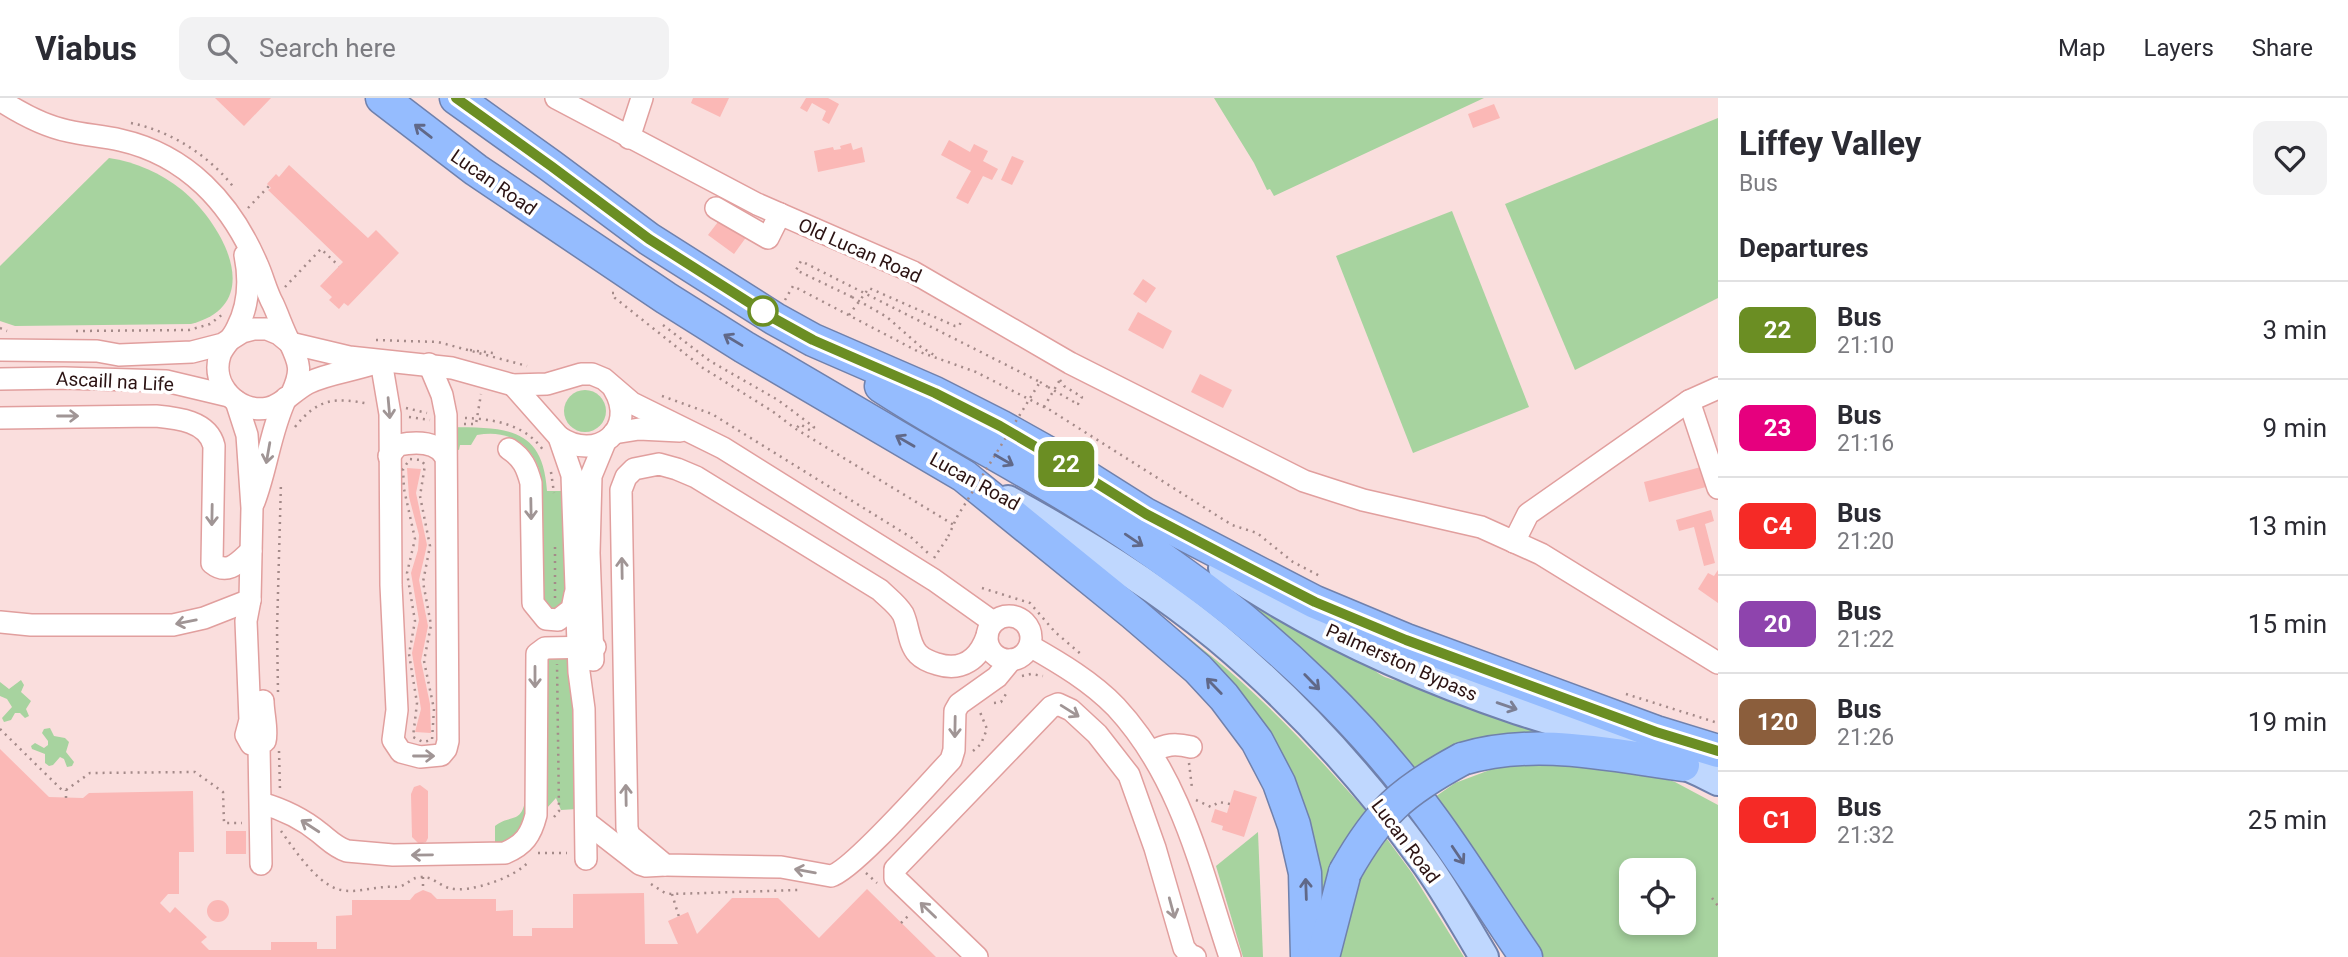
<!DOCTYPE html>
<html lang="en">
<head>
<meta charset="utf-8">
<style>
	:root { --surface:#fff; --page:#f2f2f3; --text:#2b2b33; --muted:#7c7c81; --line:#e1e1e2 }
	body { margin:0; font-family:Roboto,sans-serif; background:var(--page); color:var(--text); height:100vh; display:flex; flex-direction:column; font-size:26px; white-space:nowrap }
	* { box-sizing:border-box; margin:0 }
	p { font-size:23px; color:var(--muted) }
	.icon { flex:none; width:38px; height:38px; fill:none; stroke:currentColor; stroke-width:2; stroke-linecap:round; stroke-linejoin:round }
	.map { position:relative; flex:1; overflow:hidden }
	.details { display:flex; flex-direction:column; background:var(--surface); width:630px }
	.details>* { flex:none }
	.badge { padding:0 14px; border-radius:10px; font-size:24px; line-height:46px }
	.controls { position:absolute; left:1619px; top:760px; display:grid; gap:14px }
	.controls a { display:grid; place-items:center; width:77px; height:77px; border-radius:14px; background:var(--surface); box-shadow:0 4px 10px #0003; font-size:35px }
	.map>.badge { position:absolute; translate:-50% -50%; box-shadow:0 0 0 4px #fff }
	h2 { padding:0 21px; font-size:26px; line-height:63px }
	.round { display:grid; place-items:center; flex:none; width:74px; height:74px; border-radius:14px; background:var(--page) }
	.head { display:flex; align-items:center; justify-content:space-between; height:119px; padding:0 21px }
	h1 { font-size:33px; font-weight:700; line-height:52px }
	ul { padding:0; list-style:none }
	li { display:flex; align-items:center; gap:21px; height:98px; padding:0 21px; border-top:2px solid var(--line) }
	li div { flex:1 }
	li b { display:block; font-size:26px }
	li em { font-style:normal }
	li .badge { min-width:77px; font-weight:700; text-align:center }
	header { display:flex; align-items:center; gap:42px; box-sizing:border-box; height:98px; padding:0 35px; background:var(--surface); border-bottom:2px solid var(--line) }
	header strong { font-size:33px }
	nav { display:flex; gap:38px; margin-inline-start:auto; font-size:24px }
	.search { width:490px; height:63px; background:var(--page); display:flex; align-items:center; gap:18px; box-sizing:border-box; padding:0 24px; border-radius:14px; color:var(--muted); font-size:26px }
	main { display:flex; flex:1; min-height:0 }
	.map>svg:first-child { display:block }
	.green { fill:#a7d39f; fill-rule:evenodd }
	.building { fill:#fbb8b6 }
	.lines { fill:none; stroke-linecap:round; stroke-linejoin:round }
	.minor-casing { stroke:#e19f9e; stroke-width:24 }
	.major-casing { stroke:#7081ac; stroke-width:32 }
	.highway-casing { stroke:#7081ac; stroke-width:35 }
	.path { stroke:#a48a89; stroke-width:2.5; stroke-dasharray:2 5; stroke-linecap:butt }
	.minor { stroke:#fff; stroke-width:21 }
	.major { stroke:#bfd7fe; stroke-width:28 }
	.highway { stroke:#95bcfe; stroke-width:32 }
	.highway-bridge-casing { stroke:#7081ac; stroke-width:35; stroke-linecap:butt }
	.path-bridge { stroke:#a48a89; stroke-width:2.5; stroke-dasharray:2 5; stroke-linecap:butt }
	.highway-bridge { stroke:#95bcfe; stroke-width:32 }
	.oneway { stroke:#606888 }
	.oneway2 { stroke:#a09595 }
	.oneway3 { stroke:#7c7f94 }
	.line-casing { stroke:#fff; stroke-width:16 }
	.line { stroke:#6b8e23; stroke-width:10 }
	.stop-dot { fill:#fff; stroke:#6b8e23; stroke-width:3.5 }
	.labels { text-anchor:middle; stroke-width:7; stroke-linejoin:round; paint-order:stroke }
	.street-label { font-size:19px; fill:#2b1313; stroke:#fff }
</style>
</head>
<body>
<header>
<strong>Viabus</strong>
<div class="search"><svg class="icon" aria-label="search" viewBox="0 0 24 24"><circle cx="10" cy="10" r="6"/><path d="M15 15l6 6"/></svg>Search here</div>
<nav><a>Map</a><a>Layers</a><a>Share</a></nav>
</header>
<main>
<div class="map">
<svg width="1718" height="859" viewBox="0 0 1718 859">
	<rect width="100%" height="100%" fill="#fadedd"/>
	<g class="green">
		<polygon points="1214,0 1484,0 1274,98 1270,91 1267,92 1254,65"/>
		<polygon points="1718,20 1718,200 1575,272 1505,106"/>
		<path d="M109,60C136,64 161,75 182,92C222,125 268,206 191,226L15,228L0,223V168Z"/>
		<polygon points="1452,113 1529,309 1413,355 1336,158"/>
		<circle cx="585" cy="313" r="21"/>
		<path d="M452,329C505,330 543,328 547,393H566L567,504L550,514L541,500L540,374C531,345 507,331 477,337L471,347H460L459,352L452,350Z"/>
		<path d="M1238,493L1368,564C1374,576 1393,585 1406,582L1560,635L1414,672L1235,498Z"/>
		<path d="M1144,510C1169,523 1189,540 1210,557C1268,604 1318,659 1367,714L1321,829L1297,703Z"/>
		<polygon points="545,559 574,560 577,711 561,712 556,700 546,711"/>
		<polygon points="21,582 24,587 21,594 31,603 26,611 29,618 25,620 20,615 15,615 11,622 4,624 2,620 12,609 7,601 0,598 0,584 9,591"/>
		<polygon points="50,630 54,638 65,640 69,644 66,654 74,664 72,668 67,669 64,661 60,659 53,667 49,668 45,665 45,656 32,651 31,648 35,645 44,650 48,647 48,643 42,635 44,631"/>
		<path d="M1522,660L1645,674L1675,684L1718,707V859H1543L1435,699L1455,685ZM1631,772H1684V824H1631Z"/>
		<path d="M526,696L528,722L509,747L495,745V728C511,715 523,728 526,696Z"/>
		<polygon points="1258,734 1263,859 1243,859 1216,768"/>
		<polygon points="1387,741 1412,775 1464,859 1332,859 1360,777"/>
	</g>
	<g class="building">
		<polygon points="215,0 271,0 244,28"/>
		<polygon points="693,0 729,0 720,19 691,5"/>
		<polygon points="806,0 828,0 839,6 829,26 822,22 826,13 812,5 807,14 800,10"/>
		<polygon points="1494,6 1500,20 1473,30 1468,16"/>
		<polygon points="949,42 970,54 974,46 988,53 983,63 998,71 992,82 983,78 968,106 956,100 971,73 941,57"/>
		<polygon points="851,45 853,52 862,49 865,64 818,74 814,53 833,49 834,52 841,51 840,48"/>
		<polygon points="1012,58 1024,63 1012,87 1001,82"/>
		<polygon points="289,67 368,140 376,132 399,155 348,208 344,205 339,211 329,202 332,199 320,188 343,164 268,92 271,90 267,86 276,76 279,79"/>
		<polygon points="721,120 747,138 734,156 708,137"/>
		<polygon points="1143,181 1156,190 1146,205 1133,196"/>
		<polygon points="1138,214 1172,233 1163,251 1128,232"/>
		<polygon points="1200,276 1232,292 1223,310 1191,294"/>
		<polygon points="1701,369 1706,389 1649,404 1644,384"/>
		<polygon points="407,370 421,371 416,395 427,447 419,482 428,528 421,563 430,606 431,635 415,634 421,611 412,555 419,522 411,475 418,452 419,437 409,399"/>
		<polygon points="1711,412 1714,423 1705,426 1715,465 1704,468 1694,429 1679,433 1676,422"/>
		<polygon points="1718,472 1718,505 1698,491 1708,475 1714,478"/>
		<polygon points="0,651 49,699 83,700 89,695 193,693 194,754 179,754 179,796 168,796 160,805 170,815 175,809 207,839 201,844 209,852 271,852 271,844 317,844 317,851 336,851 336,818 352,817 352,802 410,802 415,796 423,792 431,795 437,801 496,801 496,813 513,812 513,838 532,838 532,830 573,830 573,796 644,795 645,846 678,846 668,823 688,814 697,836 732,800 778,800 819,840 867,791 936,859 0,859"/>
		<polygon points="420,687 428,693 428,740 426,744 419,746 412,739 411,696 414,689"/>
		<polygon points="1234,692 1257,699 1244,739 1222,732 1223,728 1211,724 1215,711 1227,715"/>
		<rect x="226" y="733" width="20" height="23"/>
		<circle cx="218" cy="813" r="11"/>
	</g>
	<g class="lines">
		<g class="minor-casing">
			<g id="minor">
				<polyline points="556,0 757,106 913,174 1070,265 1304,383 1363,402 1481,429 1541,456 1718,565"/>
				<path d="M0,2C20,15 44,28 68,33C85,37 103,38 120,42C187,57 231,105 257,166C263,179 266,193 273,206C279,219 283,232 290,245C300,266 302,273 292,295"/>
				<polyline points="629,40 642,0"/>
				<polyline points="716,110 768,140 780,116"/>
				<path d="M245,157C250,182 249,207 237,230C233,240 223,248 220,257C210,287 238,316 268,310C283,307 294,292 308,285C329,275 353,273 375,265"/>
				<polyline points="0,252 97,253 119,257 192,254 223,246 242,234 254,231 267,231 279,236 290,245 328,254 349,259 452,270 513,287 547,286 581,276 592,276 604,281 632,305 723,350 934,482 993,524"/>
				<polyline points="381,263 390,316 391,487 397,612 393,642 401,654 420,659 441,657 446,651 448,643 446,317 442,297 429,266"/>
				<polyline points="0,281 64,280 166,283 229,298"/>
				<polyline points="513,287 559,339 572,377 579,574 584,611 586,761"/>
				<polyline points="1718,290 1689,303 1718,390"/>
				<polyline points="236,303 247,337 252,410 250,502 246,523 250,622 246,637 251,646 259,647"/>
				<path d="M0,320L156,318C177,320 208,323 214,348L212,465C228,478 239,464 251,453"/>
				<polyline points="614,335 639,331 680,333"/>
				<path d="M559,339C597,365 638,331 614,291"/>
				<path d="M509,351C523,360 527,370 531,385L533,505L546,521L558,522L572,511L575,496"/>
				<path d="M389,358L398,347C414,344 436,343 445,358"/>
				<path d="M254,404C267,370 270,334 286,300"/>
				<polyline points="1514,444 1528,416 1689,303"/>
				<circle cx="1009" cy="540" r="22"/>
				<polyline points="0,524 31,527 173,527 204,520 250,502"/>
				<path d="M987,538C979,561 962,574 937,566C930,564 923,561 918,556C908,545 909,529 903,516C897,506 888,500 880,492L696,379L677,371L659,366L634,371L626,379L621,392L627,730L629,737L665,767L781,769L831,778C853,772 930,684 951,662L954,652L955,613L959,606L997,579L1011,562"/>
				<path d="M1030,548C1060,565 1092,584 1116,609C1181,679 1201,772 1230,859"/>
				<polyline points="593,562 589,455 591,378 605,344"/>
				<path d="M1151,654C1166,646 1175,645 1191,649"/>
				<path d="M261,705C282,711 303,721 320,735C329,742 335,749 347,753L393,757L505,755C524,747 531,737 536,717L537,556L545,550L595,549"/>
				<polyline points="586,724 640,766 646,768 665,767"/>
				<path d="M261,766L259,647L265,643C268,633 263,615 263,603"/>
				<polyline points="977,859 895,780 895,771 1051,609 1058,606 1071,612 1097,636 1129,677 1155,750 1184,850 1190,857 1195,859"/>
			</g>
		</g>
		<g class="major-casing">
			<g id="major">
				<path d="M1008,402C1081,442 1153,486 1217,539C1294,603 1363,679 1422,760C1445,791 1464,826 1484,859"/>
				<path d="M1223,470C1314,532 1414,577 1518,612C1586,634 1655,650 1718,683"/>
			</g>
		</g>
		<g class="highway-casing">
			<g id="highway">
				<polyline points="382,0 476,72 666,200 744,249 964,378 1134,516 1198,571 1224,599 1257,643 1279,685 1294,727 1305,775 1307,859"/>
				<polyline points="456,0 551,68 649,141 775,221 813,242 935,295 1000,328 1050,356 1145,416 1251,471 1315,504 1406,542 1656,634 1718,653"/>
				<path d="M881,288C945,330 1012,364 1077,404C1113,426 1148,450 1182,475C1275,541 1368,630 1434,723C1466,767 1495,814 1526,859"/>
				<path d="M1462,661C1535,639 1609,657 1683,667"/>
				<polyline points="1323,859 1345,774"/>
			</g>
		</g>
		<g class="path">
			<path d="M131,25C171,33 210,58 235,91"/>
			<polyline points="248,110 269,88"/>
			<polyline points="285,189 321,151 339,168"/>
			<polyline points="614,195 612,195 615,200 703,270 772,313 796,331 954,427"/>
			<polyline points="852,199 887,219 921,249 934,257"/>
			<polyline points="785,202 793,188 917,253 976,274 1050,312 1232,427 1257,435 1293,464 1320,478"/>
			<polyline points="849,217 869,190 955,228 959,228 962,222"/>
			<polyline points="663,227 710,263 778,302 814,329 811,333 800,326 796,331"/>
			<polyline points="0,230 7,233"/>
			<polyline points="76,233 189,232 210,226 223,216"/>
			<polyline points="376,242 438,244 527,268"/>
			<polyline points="470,252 493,255 492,259"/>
			<polyline points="1060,282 1064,288 1082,299 1078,306 1074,304"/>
			<polyline points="1040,284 1048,289"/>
			<polyline points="662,298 712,316 912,440 929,456"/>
			<polyline points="1044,309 1061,280"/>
			<polyline points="406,310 427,315"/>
			<polyline points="409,319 430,322"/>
			<path d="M465,320C493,321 525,326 543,352"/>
			<polyline points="464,326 476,326 481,296"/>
			<path d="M295,329C318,300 335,299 369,306"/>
			<polygon points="410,361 421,362 425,367 420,398 430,448 423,484 431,527 424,563 434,611 432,642 423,644 413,639 417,605 409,556 415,523 407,475 415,441 404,391 403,371"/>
			<polyline points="551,374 554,395"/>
			<polyline points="934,460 948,439"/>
			<polyline points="982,490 1030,505 1055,534 1082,557 1081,558"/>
			<polyline points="555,500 555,444"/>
			<polyline points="1022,578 1031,576 1043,578"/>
			<polyline points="278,594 277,532 281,384"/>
			<polyline points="1626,596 1718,625"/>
			<polyline points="994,605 1001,604 1006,596"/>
			<polyline points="0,631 62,692 66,692"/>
			<polyline points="279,653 280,692"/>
			<polyline points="973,653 981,646 987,631 980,614"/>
			<polyline points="1189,665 1192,690"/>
			<polyline points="66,692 90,675 195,674 223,694 224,725 242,725"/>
			<polyline points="66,700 66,692"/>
			<polyline points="1196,702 1211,709 1219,704 1230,706"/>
			<polyline points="554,719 559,713 557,566"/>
			<path d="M281,733C294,751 315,783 337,791C353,796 368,790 385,789C390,788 396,790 401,788C408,786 411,780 420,779C433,778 438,787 449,790C468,796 517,779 529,763"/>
			<polyline points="538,755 567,755"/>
			<polyline points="866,775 877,785"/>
			<polyline points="423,779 423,792"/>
			<polyline points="651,786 665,795 672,796 798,792"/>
			<polyline points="672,796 679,819"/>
			<polyline points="1712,800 1718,808"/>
			<polyline points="901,825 909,817"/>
		</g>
		<use href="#minor" class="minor"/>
		<use href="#major" class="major"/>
		<use href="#highway" class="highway"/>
		<g class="highway-bridge-casing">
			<path id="highway-bridge" d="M1345,774C1379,714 1401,694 1462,661"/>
		</g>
		<g class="path-bridge">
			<polyline points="852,199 796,172 801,163 1040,284 957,419 948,439"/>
			<polyline points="1048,289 1074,304"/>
		</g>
		<use href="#highway-bridge" class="highway-bridge"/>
	</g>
	<defs><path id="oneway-shaft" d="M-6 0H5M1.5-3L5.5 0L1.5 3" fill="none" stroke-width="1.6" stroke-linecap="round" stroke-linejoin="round" transform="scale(1.75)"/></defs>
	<g class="oneway">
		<use href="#oneway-shaft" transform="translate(423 33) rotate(-142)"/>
		<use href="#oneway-shaft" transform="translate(733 242) rotate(-149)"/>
		<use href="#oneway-shaft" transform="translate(905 343) rotate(-150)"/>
		<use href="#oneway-shaft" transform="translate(1004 362) rotate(30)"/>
		<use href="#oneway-shaft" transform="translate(1134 442) rotate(34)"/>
		<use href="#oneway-shaft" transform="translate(1312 584) rotate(46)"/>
		<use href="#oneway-shaft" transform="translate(1214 588) rotate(-134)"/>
		<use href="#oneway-shaft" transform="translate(1458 757) rotate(56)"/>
		<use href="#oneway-shaft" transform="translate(1306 791) rotate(-92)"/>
	</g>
	<g class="oneway2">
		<use href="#oneway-shaft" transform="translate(389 310) rotate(85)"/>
		<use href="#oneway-shaft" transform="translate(68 318)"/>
		<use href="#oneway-shaft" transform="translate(268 355) rotate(100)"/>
		<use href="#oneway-shaft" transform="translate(531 411) rotate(89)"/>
		<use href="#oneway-shaft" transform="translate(212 417) rotate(91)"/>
		<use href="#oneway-shaft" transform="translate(622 470) rotate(-91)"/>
		<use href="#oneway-shaft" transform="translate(186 524) rotate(169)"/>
		<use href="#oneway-shaft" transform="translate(535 579) rotate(90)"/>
		<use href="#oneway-shaft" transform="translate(1070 613) rotate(32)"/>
		<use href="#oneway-shaft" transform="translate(955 629) rotate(91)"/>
		<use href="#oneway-shaft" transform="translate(424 658)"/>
		<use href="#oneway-shaft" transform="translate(626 697) rotate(-91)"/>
		<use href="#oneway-shaft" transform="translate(310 728) rotate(-147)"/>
		<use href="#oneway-shaft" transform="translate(422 757) rotate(179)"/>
		<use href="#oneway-shaft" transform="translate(805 773) rotate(-170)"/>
		<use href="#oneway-shaft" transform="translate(1172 810) rotate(75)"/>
		<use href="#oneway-shaft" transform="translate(928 812) rotate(-136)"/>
	</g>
	<use class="oneway3" href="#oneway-shaft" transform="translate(1507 608) rotate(19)"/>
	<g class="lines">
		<g class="line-casing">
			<polyline id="line" points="456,0 551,68 649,141 775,221 813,242 935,295 1000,328 1082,376 1146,416 1251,471 1315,504 1406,542 1656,634 1718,653"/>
		</g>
		<use href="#line" class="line"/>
	</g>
	<circle class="stop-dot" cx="763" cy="213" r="14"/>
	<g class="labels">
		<g class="street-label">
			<text transform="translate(494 84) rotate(35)" y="7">Lucan Road</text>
			<text transform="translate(860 152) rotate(24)" y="7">Old Lucan Road</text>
			<text transform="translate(115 283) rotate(3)" y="7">Ascaill na Life</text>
			<text transform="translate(975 383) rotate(29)" y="7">Lucan Road</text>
			<text transform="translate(1402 564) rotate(24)" y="7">Palmerston Bypass</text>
			<text transform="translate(1406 743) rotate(53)" y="7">Lucan Road</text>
		</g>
	</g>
</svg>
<div class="controls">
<a><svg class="icon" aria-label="locate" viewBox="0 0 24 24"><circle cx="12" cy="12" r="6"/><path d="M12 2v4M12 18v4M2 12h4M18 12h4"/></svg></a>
</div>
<b class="badge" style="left:1066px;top:366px;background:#6b8e23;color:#fff">22</b>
</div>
<section class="details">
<div class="head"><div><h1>Liffey Valley</h1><p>Bus</p></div><a class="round"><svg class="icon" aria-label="heart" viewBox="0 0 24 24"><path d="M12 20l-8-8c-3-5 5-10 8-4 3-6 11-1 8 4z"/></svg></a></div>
<h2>Departures</h2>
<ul>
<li><span class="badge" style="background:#6b8e23;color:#fff">22</span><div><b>Bus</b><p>21:10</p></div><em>3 min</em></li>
<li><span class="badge" style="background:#e6007e;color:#fff">23</span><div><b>Bus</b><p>21:16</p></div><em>9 min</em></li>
<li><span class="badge" style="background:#f52a26;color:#fff">C4</span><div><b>Bus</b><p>21:20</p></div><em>13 min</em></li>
<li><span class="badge" style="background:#8e44ad;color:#fff">20</span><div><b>Bus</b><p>21:22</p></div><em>15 min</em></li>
<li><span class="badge" style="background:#8b5e3c;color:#fff">120</span><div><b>Bus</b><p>21:26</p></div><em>19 min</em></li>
<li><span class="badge" style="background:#f52a26;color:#fff">C1</span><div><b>Bus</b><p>21:32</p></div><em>25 min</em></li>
</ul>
</section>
</main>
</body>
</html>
